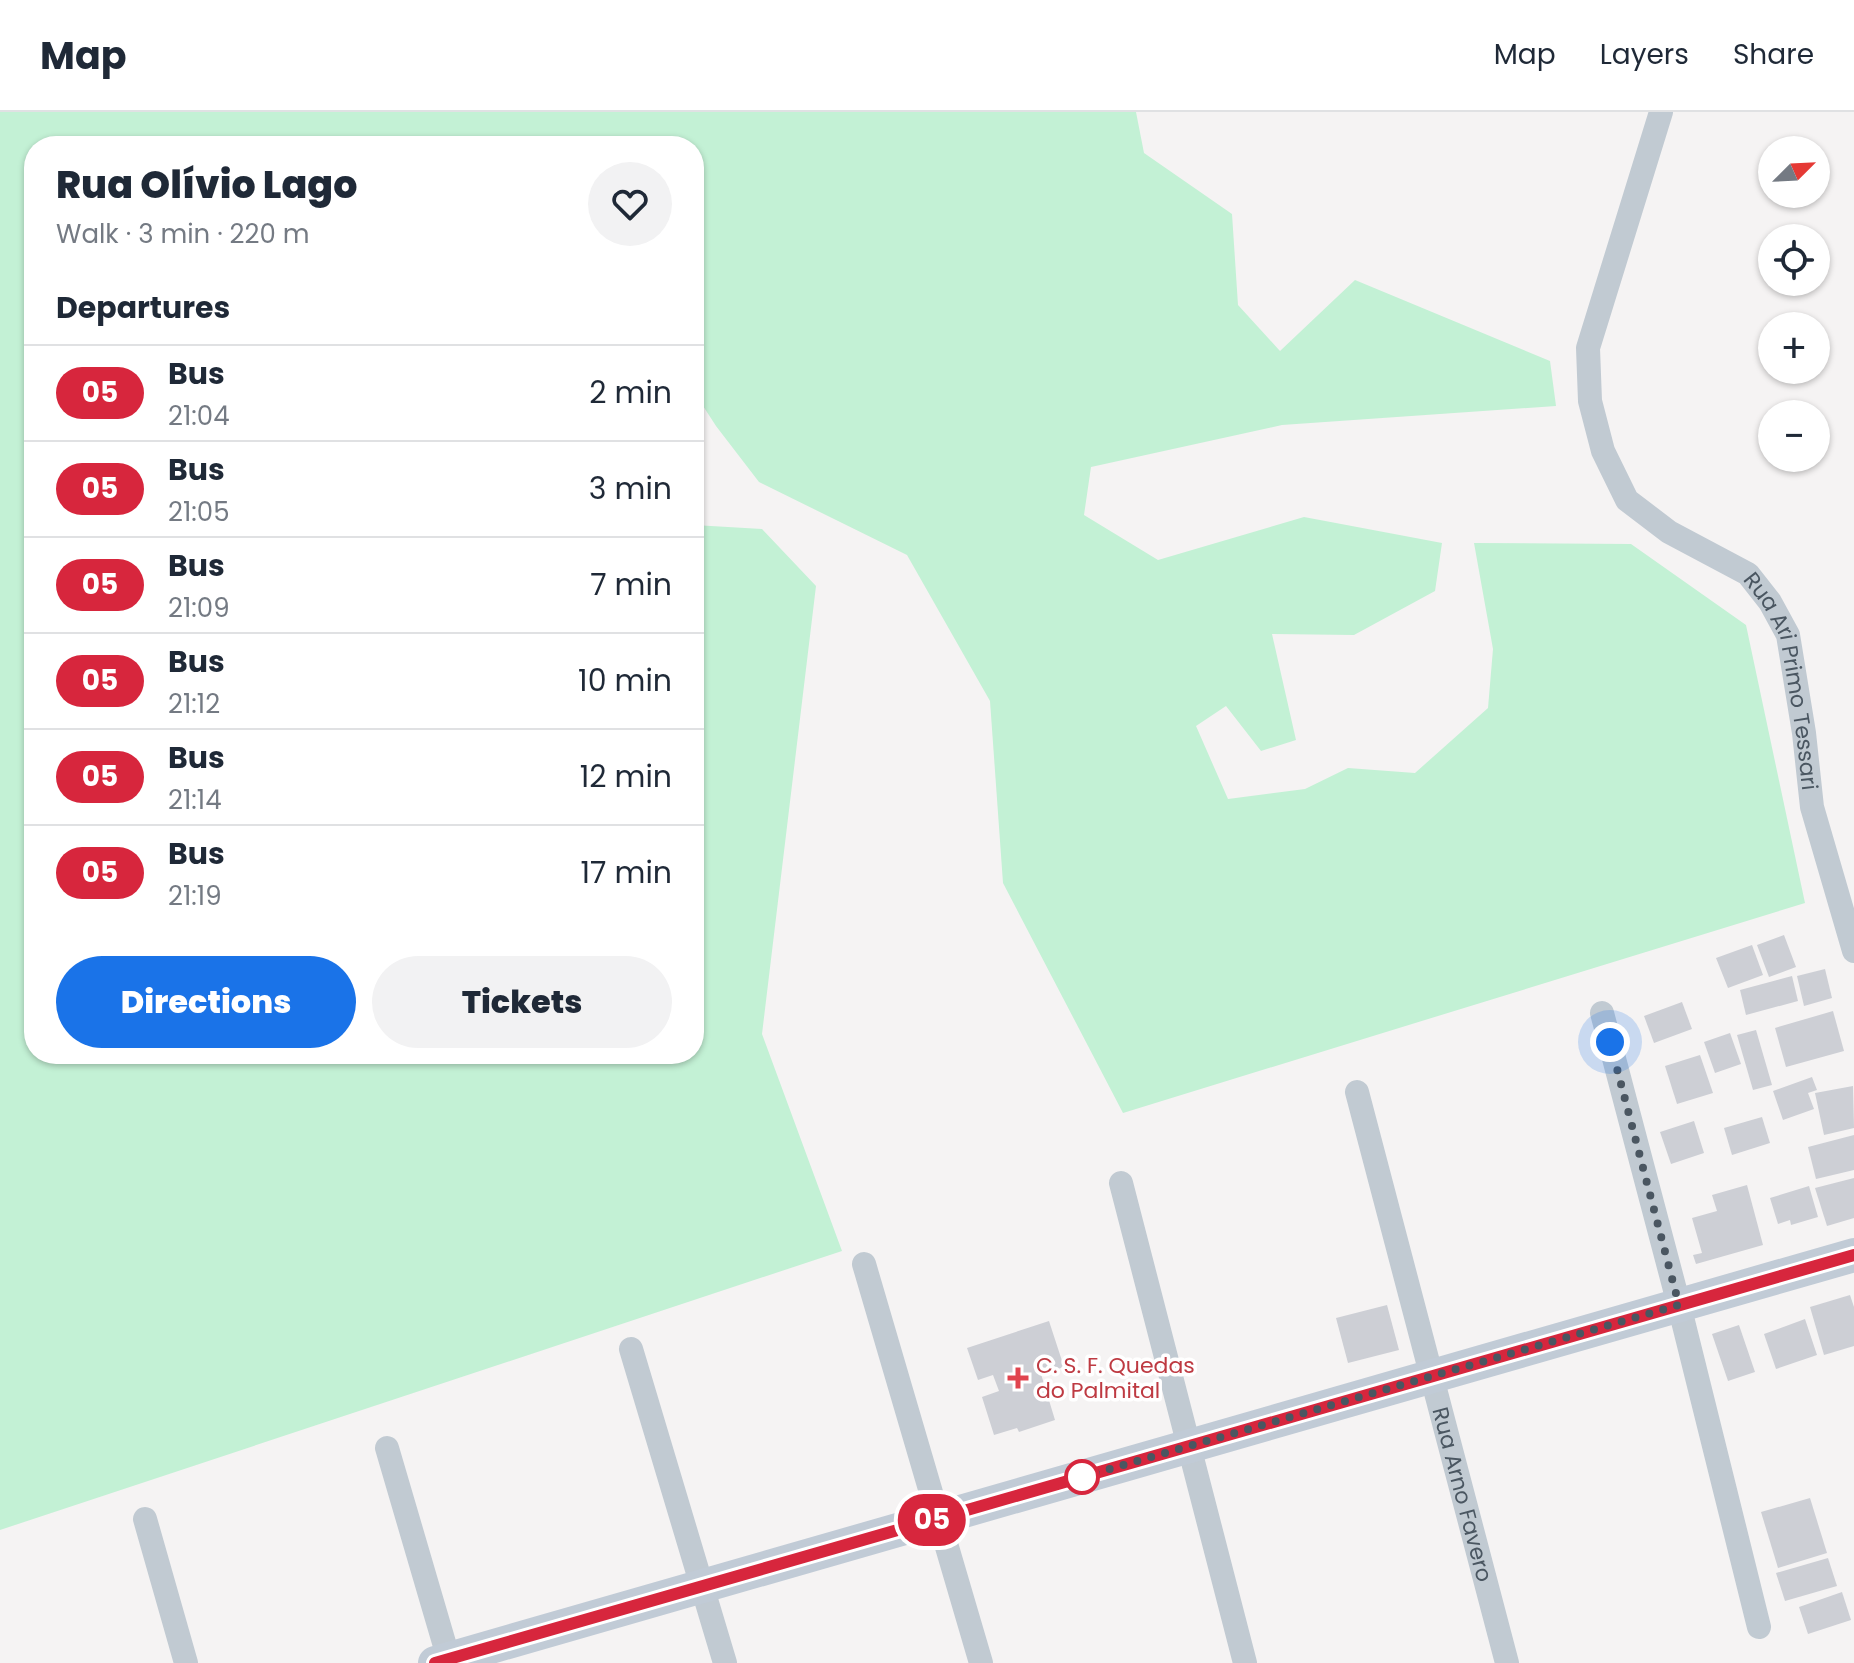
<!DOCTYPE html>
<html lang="en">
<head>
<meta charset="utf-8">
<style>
	:root { --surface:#fff; --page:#f2f2f3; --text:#1f2937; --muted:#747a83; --line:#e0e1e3; --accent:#1a73e8 }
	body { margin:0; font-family:Poppins,sans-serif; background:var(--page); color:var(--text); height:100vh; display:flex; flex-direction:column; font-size:30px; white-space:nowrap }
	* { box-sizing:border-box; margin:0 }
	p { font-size:26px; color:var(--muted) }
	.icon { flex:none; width:44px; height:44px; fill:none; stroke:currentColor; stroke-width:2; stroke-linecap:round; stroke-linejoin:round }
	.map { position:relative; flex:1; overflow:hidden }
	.side { position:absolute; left:24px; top:24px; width:680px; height:928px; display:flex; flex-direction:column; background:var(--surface); border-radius:32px; box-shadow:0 2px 6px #0004 }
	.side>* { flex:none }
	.badge { padding:0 16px; border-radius:26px; font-size:28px; line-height:52px }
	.needle { width:52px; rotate:66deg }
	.buttons { position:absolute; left:1758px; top:24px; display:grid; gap:16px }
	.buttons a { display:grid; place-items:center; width:72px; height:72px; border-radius:50%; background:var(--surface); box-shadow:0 2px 6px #0004; font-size:40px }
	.you { position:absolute; width:40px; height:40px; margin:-20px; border:6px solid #fff; border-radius:50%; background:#1a73e8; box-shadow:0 0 0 12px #1a73e833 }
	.map>.badge { position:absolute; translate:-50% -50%; box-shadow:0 0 0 4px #fff }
	h2 { padding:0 32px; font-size:30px; line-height:72px }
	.round { display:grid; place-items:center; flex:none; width:84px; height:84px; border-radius:42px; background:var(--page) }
	.overview { display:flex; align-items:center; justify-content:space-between; height:136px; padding:0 32px }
	h1 { font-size:38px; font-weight:800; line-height:60px }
	.cta { display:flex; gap:16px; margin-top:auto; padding:16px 32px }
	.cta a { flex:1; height:92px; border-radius:48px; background:var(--accent); color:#fff; font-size:32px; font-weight:800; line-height:92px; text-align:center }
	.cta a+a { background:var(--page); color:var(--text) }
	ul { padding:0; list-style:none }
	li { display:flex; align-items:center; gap:24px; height:96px; padding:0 32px; border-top:2px solid var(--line) }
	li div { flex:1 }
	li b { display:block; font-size:30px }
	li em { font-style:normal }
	li .badge { min-width:88px; font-weight:700; text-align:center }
	header { display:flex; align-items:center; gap:48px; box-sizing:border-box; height:112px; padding:0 40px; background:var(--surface); border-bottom:2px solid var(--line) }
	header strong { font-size:38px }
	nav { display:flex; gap:44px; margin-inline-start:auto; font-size:28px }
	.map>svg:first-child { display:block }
	.green { fill:#c3f1d5 }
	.building { fill:#cdcfd5 }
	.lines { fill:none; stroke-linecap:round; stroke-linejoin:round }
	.street { stroke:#c1cad2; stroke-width:24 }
	.secondary { stroke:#c1cbd6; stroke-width:34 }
	.line-casing { stroke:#fff; stroke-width:18 }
	.line { stroke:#d7263d; stroke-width:12 }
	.walk { stroke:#4a5661; stroke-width:8; stroke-dasharray:0 14.4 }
	.health-dot { fill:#e0444e; stroke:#fff; stroke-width:3 }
	.stop-dot { fill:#fff; stroke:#d7263d; stroke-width:4 }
	.labels { text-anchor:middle; stroke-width:7; stroke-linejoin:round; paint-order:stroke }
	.street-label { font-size:22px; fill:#4a5661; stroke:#fff }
	.health-label { font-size:22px; fill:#be3a42; stroke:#fff; text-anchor:start }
</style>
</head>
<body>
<header>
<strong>Map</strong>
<nav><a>Map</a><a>Layers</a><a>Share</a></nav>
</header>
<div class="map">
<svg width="1854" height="1551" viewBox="0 0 1854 1551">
	<rect width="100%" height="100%" fill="#f5f3f3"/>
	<polygon class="green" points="0,0 1136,0 1144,41 1232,102 1238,193 1280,239 1355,168 1550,249 1556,294 1282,313 1091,355 1084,403 1158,448 1304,405 1442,431 1435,479 1354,523 1272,522 1296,628 1261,639 1226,594 1196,614 1228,687 1305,677 1348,656 1415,661 1488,596 1493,537 1474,431 1631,432 1746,513 1805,791 1123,1001 1003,771 990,589 907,443 759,370 716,314 694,280 694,34 34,34 34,942 694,942 694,413 762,417 816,474 762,922 842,1139 0,1418"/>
	<g class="building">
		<polygon points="1784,823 1796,855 1769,865 1757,833"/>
		<polygon points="1752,833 1763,863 1728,876 1716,846"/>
		<polygon points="1825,857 1832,886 1804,894 1797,864"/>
		<polygon points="1792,864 1798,889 1746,903 1740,878"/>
		<polygon points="1682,890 1692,917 1654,931 1644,904"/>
		<polygon points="1833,899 1844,939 1786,955 1775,916"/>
		<polygon points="1756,918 1772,973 1753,978 1737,923"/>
		<polygon points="1730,921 1741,952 1715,961 1704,930"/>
		<polygon points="1700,943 1713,981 1677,992 1665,954"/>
		<polygon points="1812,965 1817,978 1808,981 1814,997 1783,1008 1773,979"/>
		<polygon points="1853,974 1854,1016 1824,1023 1815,981"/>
		<polygon points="1762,1005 1770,1031 1732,1043 1724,1016"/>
		<polygon points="1694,1009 1704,1041 1671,1052 1660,1020"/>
		<polygon points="1854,1023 1854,1058 1816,1067 1808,1035"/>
		<polygon points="1854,1066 1854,1106 1827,1114 1815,1076"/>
		<polygon points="1747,1073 1763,1133 1696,1152 1693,1143 1702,1141 1692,1106 1717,1099 1712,1083"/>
		<polygon points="1809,1074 1818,1105 1791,1113 1790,1108 1778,1112 1770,1086"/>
		<polygon points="1850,1183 1854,1195 1854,1234 1824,1243 1810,1195"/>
		<polygon points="1387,1193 1399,1238 1348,1251 1336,1206"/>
		<polygon points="1805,1207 1817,1243 1776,1257 1764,1222"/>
		<polygon points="1049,1209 1064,1255 1041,1262 1055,1308 1019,1320 1017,1316 994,1323 982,1285 999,1279 993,1263 978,1268 967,1236"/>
		<polygon points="1739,1213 1755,1260 1728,1269 1712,1222"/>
		<polygon points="1810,1386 1827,1441 1778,1456 1761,1400"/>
		<polygon points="1828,1446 1837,1474 1785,1489 1776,1461"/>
		<polygon points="1842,1480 1851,1508 1808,1522 1799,1495"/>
	</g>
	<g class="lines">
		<g class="street">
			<path id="s1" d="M1661,0L1588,236L1590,289L1603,339L1627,388L1669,420L1748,462L1770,490L1788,523L1804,621L1812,695L1854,839"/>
			<polyline points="1602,901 1679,1193 1759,1515"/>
			<path id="s2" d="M1357,980L1507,1551"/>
			<polyline points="1121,1071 1245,1551"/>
			<polyline points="864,1152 981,1551"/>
			<polyline points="631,1237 725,1551"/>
			<polyline points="387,1336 450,1551"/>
			<polyline points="145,1407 186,1551"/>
		</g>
		<polyline class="secondary" points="435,1551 1854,1143"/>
	</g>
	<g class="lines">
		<g class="line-casing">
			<polyline id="line" points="435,1551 1854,1143"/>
		</g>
		<use href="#line" class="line"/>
		<polyline class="walk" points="1082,1365 1679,1193 1610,930"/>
	</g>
	<path class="health-dot" d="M1014 1254h8v8h8v8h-8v8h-8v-8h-8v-8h8z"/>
	<circle class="stop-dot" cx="1082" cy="1365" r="16"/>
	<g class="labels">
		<g class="street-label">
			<text dy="8" stroke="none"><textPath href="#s1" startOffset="664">Rua Ari Primo Tessari</textPath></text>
			<text dy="8" stroke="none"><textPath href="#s2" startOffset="416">Rua Arno Favero</textPath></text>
		</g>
		<g class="health-label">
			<text x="1036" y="1261">C. S. F. Quedas<tspan x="1036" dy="25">do Palmital</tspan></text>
		</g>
	</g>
</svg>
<div class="buttons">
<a><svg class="needle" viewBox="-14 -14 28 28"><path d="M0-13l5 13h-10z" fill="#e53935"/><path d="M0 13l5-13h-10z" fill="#747a83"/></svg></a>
<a><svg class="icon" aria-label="locate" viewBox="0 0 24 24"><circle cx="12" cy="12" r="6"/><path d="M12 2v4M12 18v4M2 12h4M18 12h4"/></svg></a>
<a>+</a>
<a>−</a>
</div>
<div class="you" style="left:1610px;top:930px"></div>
<b class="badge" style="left:932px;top:1408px;background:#d7263d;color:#fff">05</b>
<section class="side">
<div class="overview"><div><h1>Rua Olívio Lago</h1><p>Walk · 3 min · 220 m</p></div><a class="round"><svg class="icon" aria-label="heart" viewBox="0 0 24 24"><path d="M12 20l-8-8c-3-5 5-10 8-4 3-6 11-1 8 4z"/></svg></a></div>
<h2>Departures</h2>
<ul>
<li><span class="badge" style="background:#d7263d;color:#fff">05</span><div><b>Bus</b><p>21:04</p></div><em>2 min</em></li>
<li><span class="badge" style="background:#d7263d;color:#fff">05</span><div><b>Bus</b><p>21:05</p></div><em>3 min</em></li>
<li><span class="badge" style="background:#d7263d;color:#fff">05</span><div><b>Bus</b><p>21:09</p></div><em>7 min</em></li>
<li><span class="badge" style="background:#d7263d;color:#fff">05</span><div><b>Bus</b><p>21:12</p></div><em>10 min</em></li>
<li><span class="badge" style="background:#d7263d;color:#fff">05</span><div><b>Bus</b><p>21:14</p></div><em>12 min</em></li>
<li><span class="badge" style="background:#d7263d;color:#fff">05</span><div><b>Bus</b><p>21:19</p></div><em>17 min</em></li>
</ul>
<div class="cta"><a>Directions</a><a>Tickets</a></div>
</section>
</div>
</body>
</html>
